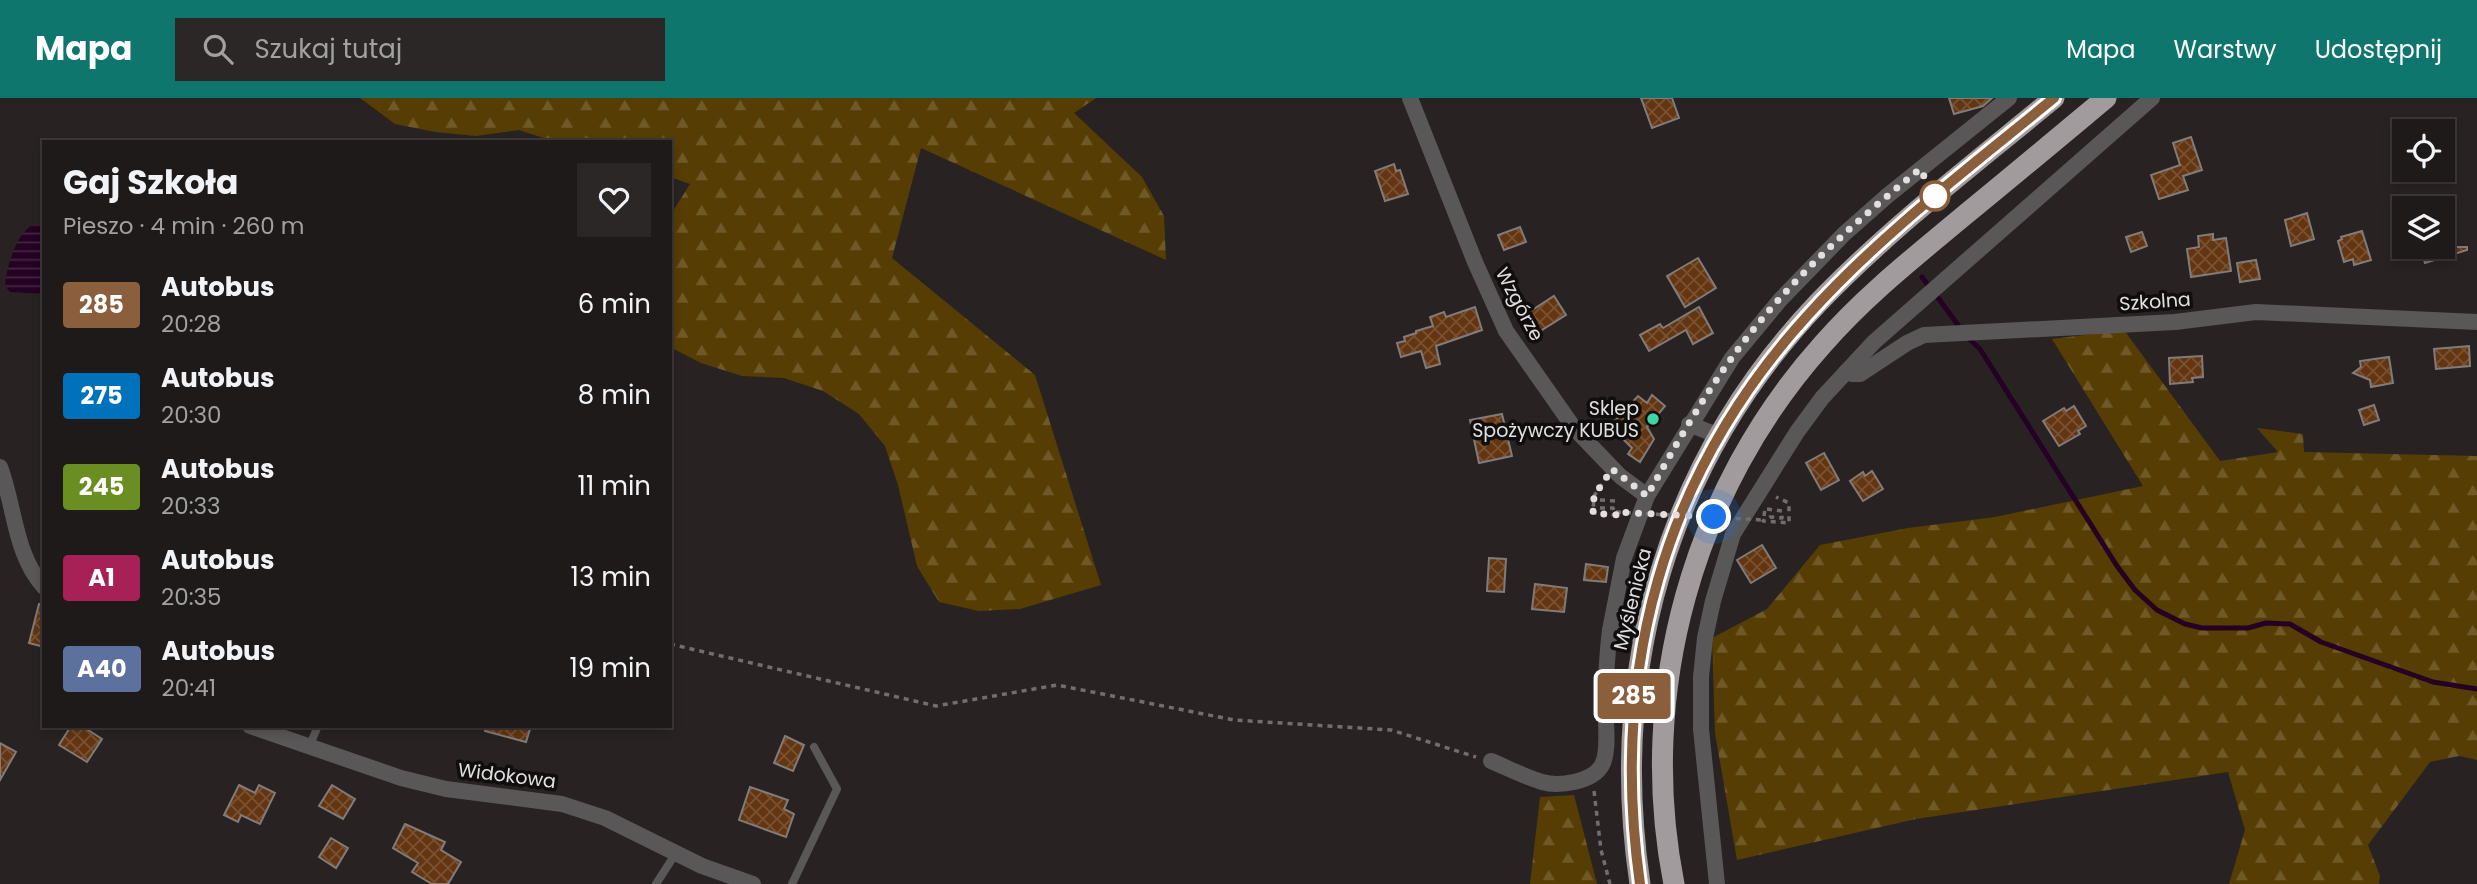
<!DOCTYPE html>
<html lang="pl">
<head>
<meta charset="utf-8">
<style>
	:root { --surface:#1e1a1a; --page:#2b2727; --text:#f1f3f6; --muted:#a1a1a2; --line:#3c3839; --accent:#0f766e }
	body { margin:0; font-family:Poppins,sans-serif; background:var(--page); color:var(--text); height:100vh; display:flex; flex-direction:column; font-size:26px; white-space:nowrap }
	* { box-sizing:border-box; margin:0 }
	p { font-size:23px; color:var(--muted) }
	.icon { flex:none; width:38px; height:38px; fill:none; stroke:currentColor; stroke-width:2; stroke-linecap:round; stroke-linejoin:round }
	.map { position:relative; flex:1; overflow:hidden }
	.details { position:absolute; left:42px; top:42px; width:630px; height:588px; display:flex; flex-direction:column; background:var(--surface); border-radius:0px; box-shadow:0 4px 10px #0003,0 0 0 2px var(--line) }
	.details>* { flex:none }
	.badge { padding:0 14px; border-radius:5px; font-size:24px; line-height:46px }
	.buttons { position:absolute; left:2392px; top:21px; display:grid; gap:14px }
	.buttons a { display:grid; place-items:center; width:63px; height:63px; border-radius:0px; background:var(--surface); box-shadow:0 4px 10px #0003,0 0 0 2px var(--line); font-size:35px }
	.you { position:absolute; width:35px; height:35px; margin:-18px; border:5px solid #fff; border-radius:50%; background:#1a73e8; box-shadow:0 0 0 10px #1a73e833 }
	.map>.badge { position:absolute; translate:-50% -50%; box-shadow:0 0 0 4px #fff }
	.round { display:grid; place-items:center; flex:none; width:74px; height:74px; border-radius:0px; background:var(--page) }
	.head { display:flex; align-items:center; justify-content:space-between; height:119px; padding:0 21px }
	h1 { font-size:33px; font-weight:700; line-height:52px }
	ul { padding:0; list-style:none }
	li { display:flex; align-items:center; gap:21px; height:91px; padding:0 21px }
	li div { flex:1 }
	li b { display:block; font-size:26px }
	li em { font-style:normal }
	li .badge { min-width:77px; font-weight:700; text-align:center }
	header { display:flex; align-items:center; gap:42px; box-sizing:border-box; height:98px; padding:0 35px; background:var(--accent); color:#fff }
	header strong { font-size:33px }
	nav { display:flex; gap:38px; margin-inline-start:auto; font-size:24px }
	.search { width:490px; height:63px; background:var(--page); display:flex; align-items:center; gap:18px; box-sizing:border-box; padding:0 24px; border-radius:0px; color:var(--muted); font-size:26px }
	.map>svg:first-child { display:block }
	.forest { fill:url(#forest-firs) }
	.water { fill:url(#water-rules) }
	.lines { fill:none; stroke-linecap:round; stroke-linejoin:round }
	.stream { stroke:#250123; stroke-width:5 }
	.building { fill:url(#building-cross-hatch); stroke:#817c79; stroke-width:2 }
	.path { stroke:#726e6d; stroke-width:3.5; stroke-dasharray:5 5; stroke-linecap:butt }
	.lane { stroke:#595757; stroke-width:8 }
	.street { stroke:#595757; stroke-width:16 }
	.highway { stroke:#a29b9d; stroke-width:21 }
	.path-bridge { stroke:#726e6d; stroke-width:3.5; stroke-dasharray:5 5; stroke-linecap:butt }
	.line-casing { stroke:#fff; stroke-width:16 }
	.line { stroke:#8b5e3c; stroke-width:10 }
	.walk { stroke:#e2dfde; stroke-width:7; stroke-dasharray:0 12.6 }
	.stop-dot { fill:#fff; stroke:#8b5e3c; stroke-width:3.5 }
	.poi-dot { fill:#3ed4a3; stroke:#0f0d0d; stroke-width:2.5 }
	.labels { text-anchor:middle; stroke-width:7; stroke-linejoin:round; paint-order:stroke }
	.street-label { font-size:19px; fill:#e2dfde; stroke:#0f0d0d }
	.poi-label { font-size:19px; fill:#e2dfde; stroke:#0f0d0d; text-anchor:end }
</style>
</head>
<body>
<header>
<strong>Mapa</strong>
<div class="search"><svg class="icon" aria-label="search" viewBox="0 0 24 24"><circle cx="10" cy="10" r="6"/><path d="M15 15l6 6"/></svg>Szukaj tutaj</div>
<nav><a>Mapa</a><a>Warstwy</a><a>Udostępnij</a></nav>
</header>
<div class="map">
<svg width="2477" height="786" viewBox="0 0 2477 786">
	<defs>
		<pattern id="forest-firs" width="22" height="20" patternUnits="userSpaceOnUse" patternTransform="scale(1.75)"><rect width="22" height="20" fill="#563d03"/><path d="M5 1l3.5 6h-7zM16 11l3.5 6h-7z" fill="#6e5927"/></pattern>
		<pattern id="water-rules" width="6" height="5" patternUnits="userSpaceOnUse" patternTransform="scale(1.75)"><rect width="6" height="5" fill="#250123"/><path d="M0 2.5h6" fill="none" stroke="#442642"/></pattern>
		<pattern id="building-cross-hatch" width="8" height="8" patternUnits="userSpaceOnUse" patternTransform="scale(1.75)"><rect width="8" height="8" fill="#633511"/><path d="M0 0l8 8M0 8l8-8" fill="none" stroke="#795233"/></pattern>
	</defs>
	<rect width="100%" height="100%" fill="#282322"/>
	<g class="forest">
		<polygon points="360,0 1096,0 1074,15 1142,79 1164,118 1166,162 921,50 892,160 1035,277 1101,487 1020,511 979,513 939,504 917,468 898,387 885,348 859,316 823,293 784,280 742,278 701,265 670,249 670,118 690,86 670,79 670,44 556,44 519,32 476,38 435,34 395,26"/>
		<polygon points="2124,232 2220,363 2278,354 2257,330 2303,336 2304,354 2477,358 2477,662 2459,658 2430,664 2368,747 2380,778 2379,786 2229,786 2245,732 2228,674 1916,721 1737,762 1715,635 1712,540 1767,511 1820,447 1908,430 1995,419 2143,388 2052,241"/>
		<polygon points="1574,697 1597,786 1530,786 1540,699"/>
	</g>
	<path class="water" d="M34,126L44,129V196L10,194L5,188C6,170 17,133 34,126Z"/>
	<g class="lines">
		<g class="stream">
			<polyline points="1922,179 1928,187"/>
			<polyline points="1936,197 1958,227"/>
			<polyline points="1967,239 1980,251 2117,468 2135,492 2157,512 2185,526 2202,530 2248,530 2266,525 2290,526 2321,544 2433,584 2477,591"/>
		</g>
	</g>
	<g class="building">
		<polygon points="1641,0 1672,0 1679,20 1652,30"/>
		<polygon points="1949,0 1992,0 1983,8 1954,16"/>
		<polygon points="2191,39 2202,72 2183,78 2188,92 2159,101 2151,77 2180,67 2173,45"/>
		<polygon points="1394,66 1396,73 1400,72 1408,96 1385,103 1375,73"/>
		<polygon points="2307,115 2314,141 2291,148 2285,122"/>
		<polygon points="1520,129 1526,144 1504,152 1498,137"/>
		<polygon points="2362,133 2371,162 2354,167 2353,161 2344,164 2338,143 2342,141 2341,139"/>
		<polygon points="2142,134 2147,148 2131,154 2126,139"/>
		<polygon points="2213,136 2213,142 2226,140 2231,173 2191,179 2187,151 2199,149 2198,138"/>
		<polygon points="2420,149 2467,149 2467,152 2425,165"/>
		<polygon points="1698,160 1716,190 1685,209 1667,178"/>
		<polygon points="2256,162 2260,181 2240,184 2237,165"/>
		<polygon points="1554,198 1566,217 1537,235 1526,216"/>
		<polygon points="1475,209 1482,232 1436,248 1440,266 1426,270 1421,253 1401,259 1397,245 1405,243 1404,239 1416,235 1416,233 1433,228 1430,219 1444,214 1446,219"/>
		<polygon points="1699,209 1713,235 1693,246 1686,232 1649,253 1640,237 1660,226 1663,230"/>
		<polygon points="2469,248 2470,268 2436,271 2434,251"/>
		<polygon points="2202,258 2203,279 2192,280 2193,284 2170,286 2169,260"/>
		<polygon points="2389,259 2393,285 2371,289 2370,282 2353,275 2361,269 2360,263"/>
		<polygon points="1652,297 1665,308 1647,329 1654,341 1640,364 1628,356 1632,350 1610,328 1638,298 1647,305"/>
		<polygon points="2374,307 2379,322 2364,327 2359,312"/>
		<polygon points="2074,308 2086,328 2078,333 2080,336 2059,348 2043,323 2064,310 2066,313"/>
		<polygon points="1502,316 1512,358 1479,365 1470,322"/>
		<polygon points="1824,355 1839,382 1821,392 1806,365"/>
		<polygon points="1872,373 1883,391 1863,403 1850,383 1863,374 1865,378"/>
		<polygon points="1762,447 1776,470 1751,485 1737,462"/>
		<polygon points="1489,460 1506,461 1504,494 1487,493"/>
		<polygon points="1586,466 1608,469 1606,484 1584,482"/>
		<polygon points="1535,486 1567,490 1564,514 1532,511"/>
		<polygon points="39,506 44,506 44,549 29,545"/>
		<polygon points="71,628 82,628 102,641 87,664 59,647"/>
		<polygon points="486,628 531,628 526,644 485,633"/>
		<polygon points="785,638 804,647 793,673 774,665"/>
		<polygon points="0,645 16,654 0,682"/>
		<polygon points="239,687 255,695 259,687 275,695 260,726 241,717 238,724 224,717"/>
		<polygon points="332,687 355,701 343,721 319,708"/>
		<polygon points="750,689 788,702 784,711 794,716 786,739 739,722"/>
		<polygon points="405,726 445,744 441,752 461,764 448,786 432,786 412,774 418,765 393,750"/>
		<polygon points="331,740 348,750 336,770 319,759"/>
	</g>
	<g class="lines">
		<g class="path">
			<polyline points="1600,402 1616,403"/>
			<polyline points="1600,410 1613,410 1616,417 1593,415 1594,398 1604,383"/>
			<polyline points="1767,411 1782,413 1782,420 1770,419 1763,423 1789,425 1789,405 1776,399"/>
			<polyline points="670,546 936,608 1057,587 1234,622 1391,632 1476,659"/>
			<polyline points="1594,693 1601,752 1610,786"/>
		</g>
		<g class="lane">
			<polyline points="309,649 318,628"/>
			<polyline points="656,786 676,755"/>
			<polyline points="792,786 837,691 814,649"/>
		</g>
		<g class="street">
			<polyline points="1410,0 1475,164 1506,233 1574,330 1620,378 1647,398"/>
			<polyline points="1846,274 1852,276 1860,276 1907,245 1924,237 2175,224 2256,214 2477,224"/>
			<polyline points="1689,326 1719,338"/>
			<path d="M0,369C15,408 14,456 44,489"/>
			<polyline points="1644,537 1610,532 1624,460 1647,398 1732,260 1780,202 1844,136 1887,98 2009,0"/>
			<polyline points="250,628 401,680 446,691 562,706 605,720 702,768 753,786"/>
			<path d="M1491,663C1508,670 1525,679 1542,684C1559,689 1593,684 1602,667C1610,653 1605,619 1605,602C1606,579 1607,555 1610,532"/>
			<polyline points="1717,786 1701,631 1701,579 1705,540 1713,503 1733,436 1797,334 1822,300 1874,244 2152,0"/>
		</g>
		<g class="highway">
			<path d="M1640,786C1608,571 1667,364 1818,205C1890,130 1974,66 2054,0"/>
			<path d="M1674,786C1636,594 1693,391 1823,246C1864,199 1912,161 1960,121C2009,81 2058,40 2106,0"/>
		</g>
		<g class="path-bridge">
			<polyline points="1616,414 1763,422"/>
			<polyline points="1764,418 1765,411"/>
		</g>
	</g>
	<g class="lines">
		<g class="line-casing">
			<path id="line" d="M1640,786C1610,574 1662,377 1808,217C1881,136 1970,69 2054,0"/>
		</g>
		<use href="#line" class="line"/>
		<path class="walk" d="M1714,419L1616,414V417L1593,415L1594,398L1612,371L1647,398C1673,352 1700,304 1731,261C1783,188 1851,127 1920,71L1935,98"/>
	</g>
	<circle class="stop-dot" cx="1935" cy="98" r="14"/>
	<circle class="poi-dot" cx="1653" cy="321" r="7"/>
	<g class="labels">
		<g class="street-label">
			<text transform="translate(2155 203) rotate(-4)" y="7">Szkolna</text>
			<text transform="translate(1520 206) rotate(62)" y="7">Wzgórze</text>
			<text transform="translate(1632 501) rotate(-76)" y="7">Myślenicka</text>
			<text transform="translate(507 677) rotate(7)" y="7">Widokowa</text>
		</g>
		<g class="poi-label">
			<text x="1639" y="317">Sklep<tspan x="1639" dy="22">Spożywczy KUBUS</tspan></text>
		</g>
	</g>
</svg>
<div class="buttons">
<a><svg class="icon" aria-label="locate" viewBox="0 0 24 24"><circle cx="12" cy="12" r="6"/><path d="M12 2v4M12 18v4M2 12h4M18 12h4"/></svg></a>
<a><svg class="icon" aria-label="layers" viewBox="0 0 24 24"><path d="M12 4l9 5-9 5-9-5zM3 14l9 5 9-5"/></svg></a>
</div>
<div class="you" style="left:1714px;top:419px"></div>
<b class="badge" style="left:1634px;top:598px;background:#8b5e3c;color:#fff">285</b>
<section class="details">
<div class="head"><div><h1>Gaj Szkoła</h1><p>Pieszo · 4 min · 260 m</p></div><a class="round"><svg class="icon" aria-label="heart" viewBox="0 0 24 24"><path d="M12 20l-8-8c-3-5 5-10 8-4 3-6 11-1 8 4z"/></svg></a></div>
<ul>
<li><span class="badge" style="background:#8b5e3c;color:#fff">285</span><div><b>Autobus</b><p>20:28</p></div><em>6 min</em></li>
<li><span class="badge" style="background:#0072bc;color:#fff">275</span><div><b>Autobus</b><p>20:30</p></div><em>8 min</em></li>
<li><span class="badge" style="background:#6b8e23;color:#fff">245</span><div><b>Autobus</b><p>20:33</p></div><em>11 min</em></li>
<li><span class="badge" style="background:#a82156;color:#fff">A1</span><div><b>Autobus</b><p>20:35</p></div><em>13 min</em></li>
<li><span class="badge" style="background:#5c719d;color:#fff">A40</span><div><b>Autobus</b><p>20:41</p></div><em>19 min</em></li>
</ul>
</section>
</div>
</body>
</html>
